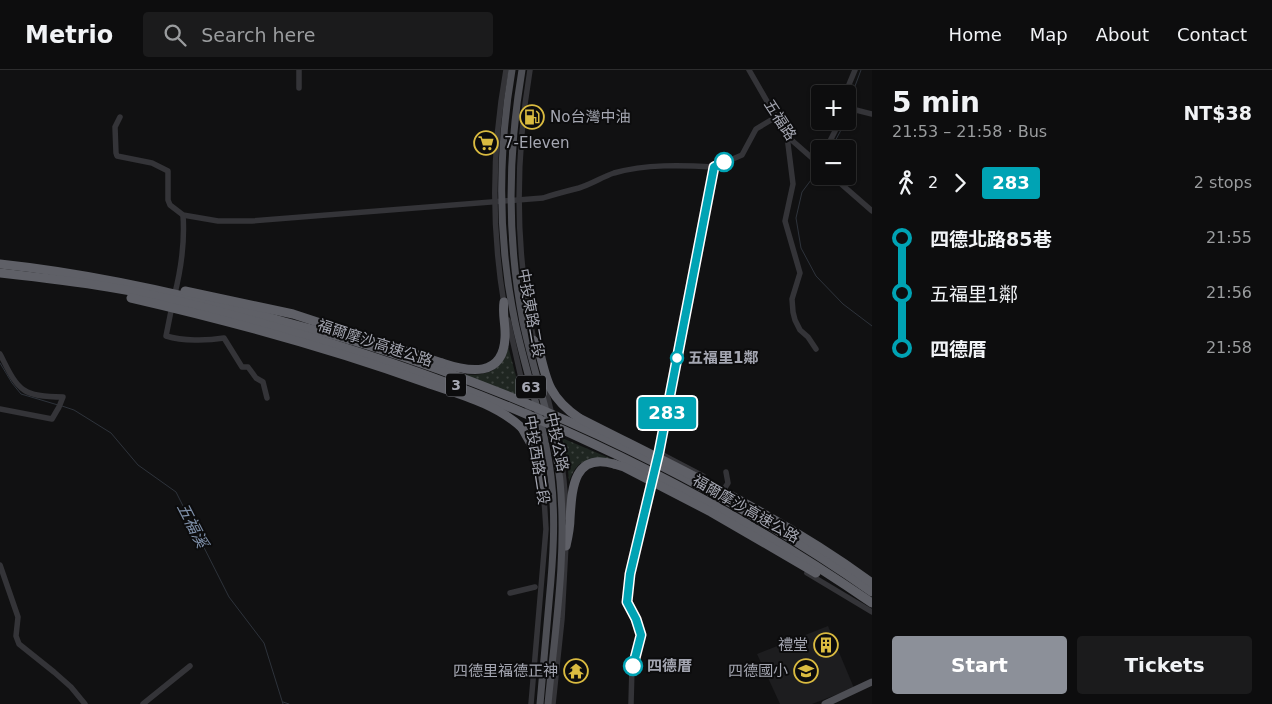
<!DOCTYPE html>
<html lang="en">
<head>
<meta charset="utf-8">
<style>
	:root { --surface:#0d0d0e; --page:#1b1b1c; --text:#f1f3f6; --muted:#9a9c9e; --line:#2d2d2e; --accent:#8c9099 }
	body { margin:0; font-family:"DejaVu Sans","Noto Sans TC",sans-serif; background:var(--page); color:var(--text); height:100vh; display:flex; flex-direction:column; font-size:19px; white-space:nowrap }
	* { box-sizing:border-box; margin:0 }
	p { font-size:16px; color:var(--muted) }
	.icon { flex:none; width:28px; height:28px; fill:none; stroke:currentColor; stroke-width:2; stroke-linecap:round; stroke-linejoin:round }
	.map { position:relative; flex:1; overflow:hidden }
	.panel { display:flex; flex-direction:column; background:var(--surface); width:400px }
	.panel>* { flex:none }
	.badge { padding:0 10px; border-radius:4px; font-size:18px; line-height:32px }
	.buttons { position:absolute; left:811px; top:15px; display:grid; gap:10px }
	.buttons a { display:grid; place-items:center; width:45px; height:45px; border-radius:5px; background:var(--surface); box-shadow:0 1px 4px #0004,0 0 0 1px var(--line); font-size:25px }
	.map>.badge { position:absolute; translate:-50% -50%; box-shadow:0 0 0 2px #fff }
	.legs { display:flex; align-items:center; gap:8px; height:55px; padding:0 20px; font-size:16px }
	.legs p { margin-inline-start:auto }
	.summary { display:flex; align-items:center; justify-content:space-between; height:85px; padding:0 20px }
	h1 { font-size:28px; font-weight:800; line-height:38px }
	.action { display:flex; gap:10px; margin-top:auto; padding:10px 20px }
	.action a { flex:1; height:58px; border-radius:5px; background:var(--accent); color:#fff; font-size:20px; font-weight:800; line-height:58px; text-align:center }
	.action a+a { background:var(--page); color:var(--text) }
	ul { padding:0 20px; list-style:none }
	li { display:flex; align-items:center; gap:18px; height:55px; font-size:19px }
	li i { display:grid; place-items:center; width:8px; height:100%; margin:0 6px; background:currentColor }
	li i::after { content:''; width:12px; height:12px; margin:-6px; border:4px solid; border-radius:50%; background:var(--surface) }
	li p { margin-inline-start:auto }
	li:first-child i { background:linear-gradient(#0000 50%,currentColor 0) }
	li:last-child i { background:linear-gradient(currentColor 50%,#0000 0) }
	header { display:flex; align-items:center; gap:30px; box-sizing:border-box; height:70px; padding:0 25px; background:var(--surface); border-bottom:1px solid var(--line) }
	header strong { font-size:24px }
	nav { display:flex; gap:28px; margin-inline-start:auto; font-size:18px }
	.search { width:350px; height:45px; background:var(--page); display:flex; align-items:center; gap:12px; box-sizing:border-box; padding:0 18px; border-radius:5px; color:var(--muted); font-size:19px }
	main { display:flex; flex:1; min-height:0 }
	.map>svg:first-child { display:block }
	.built { fill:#1d1d1f }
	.grass { fill:url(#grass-dots) }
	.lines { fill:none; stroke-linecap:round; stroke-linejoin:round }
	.stream { stroke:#2e333b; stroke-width:1 }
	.minor { stroke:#343438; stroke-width:5.5 }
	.major { stroke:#4e4f55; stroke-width:7 }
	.highway { stroke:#5f6067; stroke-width:9 }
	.major-bridge { stroke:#4e4f55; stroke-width:7 }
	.highway-bridge { stroke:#5f6067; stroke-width:9 }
	.line-1-casing { stroke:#fff; stroke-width:11 }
	.line-1 { stroke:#00a3b4; stroke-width:8 }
	.stop-1-dot { fill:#fff; stroke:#00a3b4; stroke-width:2.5 }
	.labels { text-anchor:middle; stroke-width:4; stroke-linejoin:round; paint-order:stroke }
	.shield { fill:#0c0c0d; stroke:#767880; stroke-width:1 }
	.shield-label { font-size:14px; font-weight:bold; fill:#a4a6b1 }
	.poi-label { font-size:15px; fill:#a4a6b1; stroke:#0c0c0d; text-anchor:end }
	.street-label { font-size:15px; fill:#a4a6b1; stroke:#0c0c0d }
	.stop-label { font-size:15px; font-weight:bold; fill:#a4a6b1; stroke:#0c0c0d; text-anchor:start }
	.water-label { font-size:16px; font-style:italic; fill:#7e8fa8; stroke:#0c0c0d }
</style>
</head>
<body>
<header>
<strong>Metrio</strong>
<div class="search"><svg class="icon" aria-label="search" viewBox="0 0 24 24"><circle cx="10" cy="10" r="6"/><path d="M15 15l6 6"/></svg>Search here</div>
<nav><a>Home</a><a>Map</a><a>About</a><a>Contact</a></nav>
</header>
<main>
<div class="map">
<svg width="872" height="634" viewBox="0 0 872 634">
	<defs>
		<pattern id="grass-dots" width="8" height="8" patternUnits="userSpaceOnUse" patternTransform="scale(1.25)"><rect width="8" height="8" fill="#1f2621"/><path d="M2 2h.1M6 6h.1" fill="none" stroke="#3d423f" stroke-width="1.8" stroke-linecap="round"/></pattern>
	</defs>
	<rect width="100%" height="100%" fill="#111112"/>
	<polygon class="built" points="828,556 854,618 812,634 780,634 757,584"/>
	<g class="grass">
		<path d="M508,276L522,329L461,304C484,307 504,302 508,276Z"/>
		<path d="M562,368L614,390C590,390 578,385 569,412L567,388Z"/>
	</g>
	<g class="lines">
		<g class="stream">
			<polyline points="848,35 861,0"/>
			<polyline points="831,79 841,60 843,51"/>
			<polyline points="820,98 802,122 796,148 801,178 816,206 843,234 872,256"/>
			<polyline points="0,293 12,313 21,324 58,335"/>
			<polyline points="62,336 74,340 111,363 138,395 176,422 229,527 264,573 283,634"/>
			<polyline points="283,632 289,634"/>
		</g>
		<g class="minor">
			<path d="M530,0C515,90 515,182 534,271"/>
			<polyline points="749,0 787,66 820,95"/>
			<polyline points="299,18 299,0"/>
			<polyline points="845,24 855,0"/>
			<polyline points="848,38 872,44"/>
			<path d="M120,47L115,57L116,83L117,86L152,93L168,101V130L170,135L183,145L218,151H252L543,128C555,124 567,121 579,118C592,114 602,107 614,103C646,94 682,95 714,97"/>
			<polyline points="787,66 793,114 785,151 800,203 792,229 793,242 795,250 800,260 808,267 816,279"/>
			<polyline points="826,79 840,51"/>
			<polyline points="832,106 872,141"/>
			<path d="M174,227C181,200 185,173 183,145"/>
			<path d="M504,234C491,156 492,77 506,0"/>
			<path d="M172,236L166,266C183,271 206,271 224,268L242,297H248L256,308L263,312L267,328"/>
			<polyline points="508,250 538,383"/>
			<path d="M0,284C6,295 13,313 24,320C32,326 53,327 63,327L59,337L52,349L0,339"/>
			<path d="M543,309C555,355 566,400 566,447"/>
			<polyline points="659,383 703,406"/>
			<polyline points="712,438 728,413 726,402"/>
			<polyline points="0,495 18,547 16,566 19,574 54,602 71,617 85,634"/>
			<polyline points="807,503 872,542"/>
			<polyline points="510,523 535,517"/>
			<polyline points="143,634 190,596"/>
			<polyline points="531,634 546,459 543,412"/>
			<polyline points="553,634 562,549 566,474"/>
			<polyline points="631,634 632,597 641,565 636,549 627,533 630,504 659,383 714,97 742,85 756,59 776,47"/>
		</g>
		<polyline class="major" points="825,634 872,612"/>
		<g class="highway">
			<path d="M533,270L538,275C546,309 548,327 579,348"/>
			<path d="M442,293C469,302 503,308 505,268C506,256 502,244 504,232"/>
			<polyline points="522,358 535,381 539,405 543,415"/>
			<path d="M566,476C568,467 570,458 570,449C572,419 573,382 614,394"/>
		</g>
		<g class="major-bridge">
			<path d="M512,0C498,83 498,170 515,252C526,304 545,355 551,407C556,449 553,490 549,532C546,566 543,600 540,634"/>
			<path d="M522,0C508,83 507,170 523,252C534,305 554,357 560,411C567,485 555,560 548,634"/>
		</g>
		<g class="highway-bridge">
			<path d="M0,194C94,204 187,225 278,250C306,258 336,265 364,274C543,331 718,414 872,522"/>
			<path d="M0,203C36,207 72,211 108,217C165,226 222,242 278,258C491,317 690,408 872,533"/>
			<polyline points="185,221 293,244 442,293"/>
			<path d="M131,228C231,251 330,278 427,313C459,324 497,334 522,358"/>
			<path d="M579,348C679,399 781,446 872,513"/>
			<polyline points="614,394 624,397 711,442 816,503"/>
		</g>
	</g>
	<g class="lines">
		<g class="line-1-casing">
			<polyline id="line-1" points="633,596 641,565 636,549 627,532 630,504 659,382 714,97 724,92"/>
		</g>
		<use href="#line-1" class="line-1"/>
	</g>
	<defs>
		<g id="fuel-ring" transform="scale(1.25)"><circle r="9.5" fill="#0c0c0d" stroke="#dabb40" stroke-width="1.5"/><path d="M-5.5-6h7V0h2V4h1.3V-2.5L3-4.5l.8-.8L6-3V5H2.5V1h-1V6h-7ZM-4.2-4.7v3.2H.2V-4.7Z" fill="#dabb40"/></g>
		<g id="supermarket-ring" transform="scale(1.25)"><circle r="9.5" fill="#0c0c0d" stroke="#dabb40" stroke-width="1.5"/><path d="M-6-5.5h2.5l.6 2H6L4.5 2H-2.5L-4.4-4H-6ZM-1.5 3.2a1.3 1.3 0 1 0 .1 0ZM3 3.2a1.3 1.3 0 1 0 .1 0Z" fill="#dabb40"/></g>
		<g id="building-ring" transform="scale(1.25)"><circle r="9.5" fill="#0c0c0d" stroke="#dabb40" stroke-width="1.5"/><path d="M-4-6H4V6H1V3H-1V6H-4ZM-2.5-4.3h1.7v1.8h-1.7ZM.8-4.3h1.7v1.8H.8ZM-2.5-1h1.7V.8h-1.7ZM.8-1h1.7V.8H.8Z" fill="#dabb40"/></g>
		<g id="temple-ring" transform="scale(1.25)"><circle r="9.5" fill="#0c0c0d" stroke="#dabb40" stroke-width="1.5"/><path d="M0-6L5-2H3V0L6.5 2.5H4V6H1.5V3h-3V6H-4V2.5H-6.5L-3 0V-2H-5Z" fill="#dabb40"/></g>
		<g id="school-ring" transform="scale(1.25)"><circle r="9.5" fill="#0c0c0d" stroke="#dabb40" stroke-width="1.5"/><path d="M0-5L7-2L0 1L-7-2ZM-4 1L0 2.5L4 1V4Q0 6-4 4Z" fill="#dabb40"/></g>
	</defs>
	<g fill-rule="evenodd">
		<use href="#fuel-ring" x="532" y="47"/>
		<use href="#supermarket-ring" x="486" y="73"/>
		<use href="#building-ring" x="826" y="575"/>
		<use href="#temple-ring" x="576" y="601"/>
		<use href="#school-ring" x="806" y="601"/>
	</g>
	<g class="stop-1-dot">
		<circle cx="724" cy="92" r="9"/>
		<circle cx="677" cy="288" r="6"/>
		<circle cx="633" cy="596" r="9"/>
	</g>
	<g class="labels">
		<g class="shield">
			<rect x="446" y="303.5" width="20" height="23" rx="4"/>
			<rect x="516" y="305.5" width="30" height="23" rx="4"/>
		</g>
		<g class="shield-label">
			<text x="456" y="320">3</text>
			<text x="531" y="322">63</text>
		</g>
		<g class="poi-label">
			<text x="550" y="52" text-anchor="start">No台灣中油</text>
			<text x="504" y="78" text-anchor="start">7-Eleven</text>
			<text x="808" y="580">禮堂</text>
			<text x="558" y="606">四德里福德正神</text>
			<text x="788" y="606">四德國小</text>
		</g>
		<g class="street-label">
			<text transform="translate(780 50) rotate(57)" y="5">五福路</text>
			<text transform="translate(531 243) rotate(80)" y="5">中投東路二段</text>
			<text transform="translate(375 273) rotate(18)" y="5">福爾摩沙高速公路</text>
			<text transform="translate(557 372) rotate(78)" y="5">中投公路</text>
			<text transform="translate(537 390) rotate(81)" y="5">中投西路二段</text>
			<text transform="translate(746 439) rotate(30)" y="5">福爾摩沙高速公路</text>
		</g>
		<g class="stop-label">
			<text x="688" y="293">五福里1鄰</text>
			<text x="647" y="601">四德厝</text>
		</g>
		<g class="water-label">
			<text transform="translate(193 455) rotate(63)" y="6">五福溪</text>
		</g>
	</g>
</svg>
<div class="buttons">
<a>+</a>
<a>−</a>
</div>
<b class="badge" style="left:667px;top:343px;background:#00a3b4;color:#fff">283</b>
</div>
<section class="panel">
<div class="summary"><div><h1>5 min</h1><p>21:53 – 21:58 · Bus</p></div><b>NT$38</b></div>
<div class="legs"><svg class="icon" aria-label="walk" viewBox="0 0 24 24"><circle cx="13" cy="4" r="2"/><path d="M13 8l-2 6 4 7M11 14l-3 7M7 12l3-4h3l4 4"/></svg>2<svg class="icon" aria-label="forward" viewBox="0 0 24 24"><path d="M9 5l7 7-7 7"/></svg><b class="badge" style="background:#00a3b4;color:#fff">283</b><p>2 stops</p></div>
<ul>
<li><i style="color:#00a3b4"></i><b>四德北路85巷</b><p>21:55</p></li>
<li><i style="color:#00a3b4"></i><span>五福里1鄰</span><p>21:56</p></li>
<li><i style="color:#00a3b4"></i><b>四德厝</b><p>21:58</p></li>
</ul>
<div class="action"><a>Start</a><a>Tickets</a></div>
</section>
</main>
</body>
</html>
